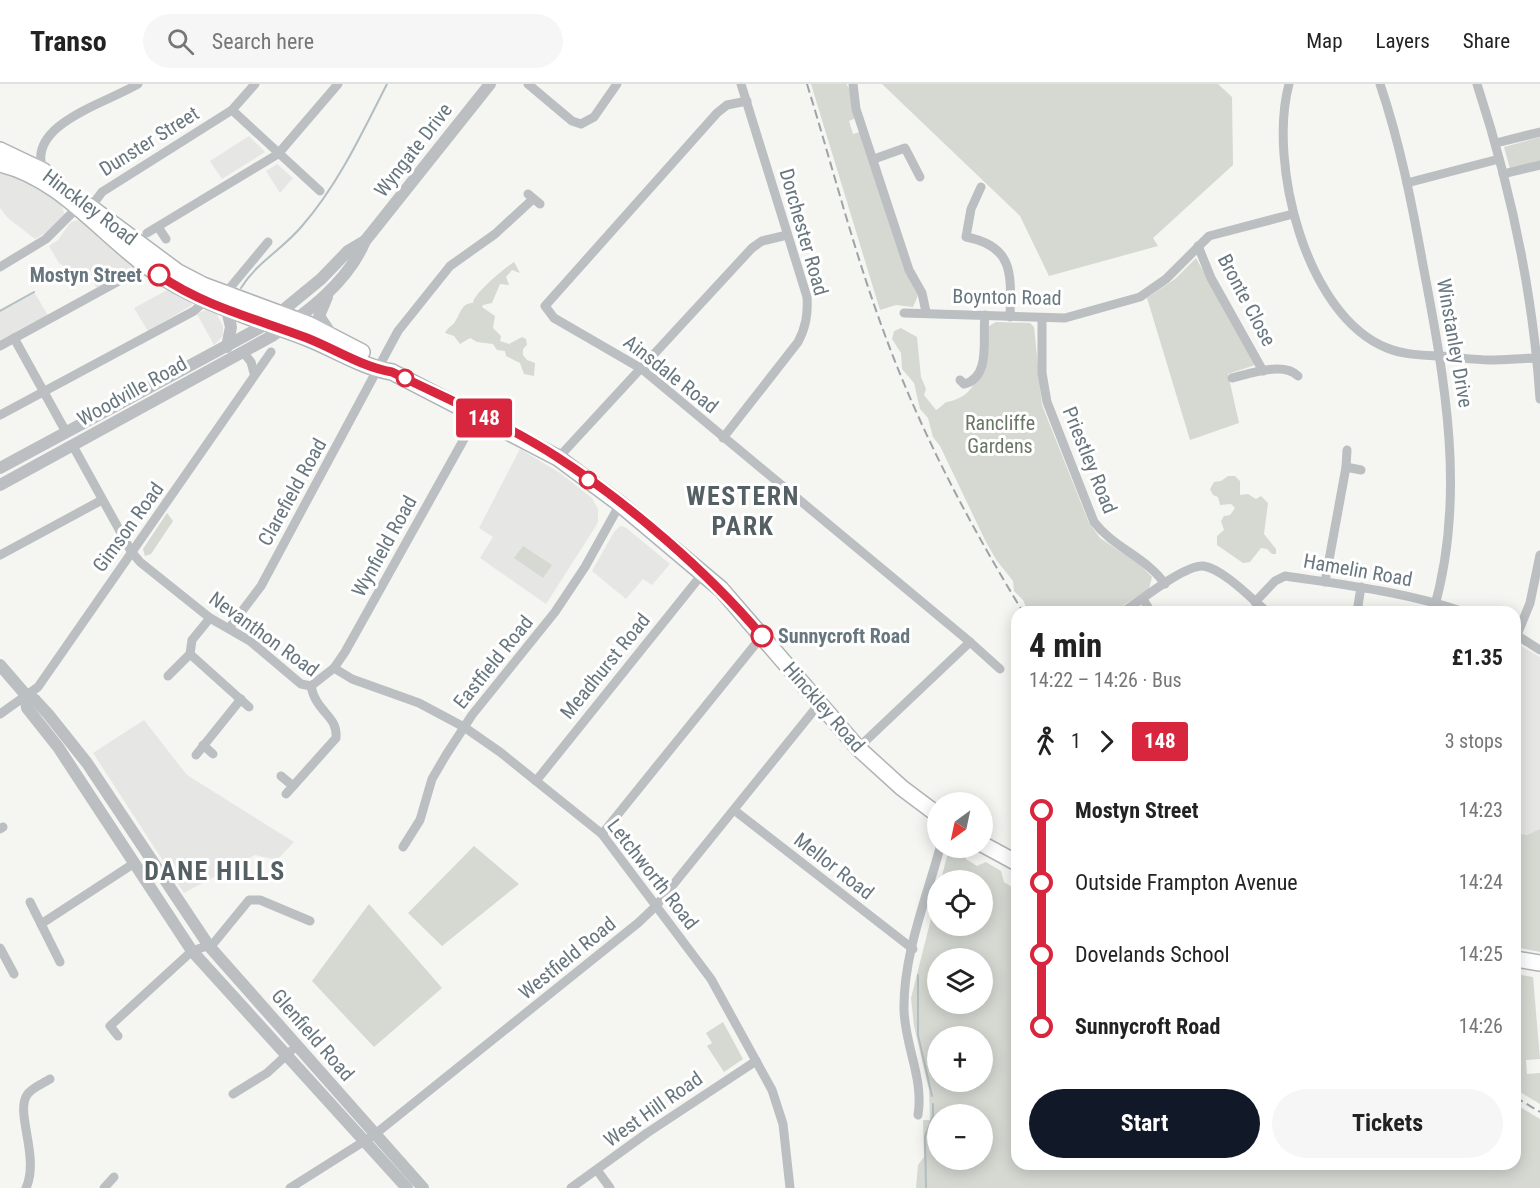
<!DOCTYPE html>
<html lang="en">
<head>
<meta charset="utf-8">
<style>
	:root { --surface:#fff; --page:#f6f6f6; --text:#222; --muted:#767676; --line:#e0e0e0; --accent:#111827 }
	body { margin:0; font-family:"Roboto Condensed",sans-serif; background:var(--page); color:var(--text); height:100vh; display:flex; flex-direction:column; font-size:22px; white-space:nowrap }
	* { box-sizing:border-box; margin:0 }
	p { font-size:20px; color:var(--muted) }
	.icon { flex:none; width:33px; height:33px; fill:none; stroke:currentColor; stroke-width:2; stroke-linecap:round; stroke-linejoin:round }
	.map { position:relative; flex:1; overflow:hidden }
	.panel { position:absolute; left:1011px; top:522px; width:510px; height:564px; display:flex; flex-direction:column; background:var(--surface); border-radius:18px; box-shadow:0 3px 15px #0003 }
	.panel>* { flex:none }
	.badge { padding:0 12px; border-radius:4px; font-size:21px; line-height:39px }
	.needle { width:39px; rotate:213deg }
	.fabs { position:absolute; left:927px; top:708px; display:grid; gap:12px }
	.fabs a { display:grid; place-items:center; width:66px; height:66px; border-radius:50%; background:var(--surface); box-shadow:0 3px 15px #0003; font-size:30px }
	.map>.badge { position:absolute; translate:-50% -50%; box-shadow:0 0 0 3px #fff }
	.legs { display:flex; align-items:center; gap:9px; height:66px; padding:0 18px; font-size:20px }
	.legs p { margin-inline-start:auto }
	.overview { display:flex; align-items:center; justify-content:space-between; height:102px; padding:0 18px }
	h1 { font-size:33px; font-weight:700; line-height:45px }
	.cta { display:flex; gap:12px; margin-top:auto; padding:12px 18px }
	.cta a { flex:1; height:69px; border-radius:36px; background:var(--accent); color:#fff; font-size:24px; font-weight:700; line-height:69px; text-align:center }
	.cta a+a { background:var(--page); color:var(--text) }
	ul { padding:0 18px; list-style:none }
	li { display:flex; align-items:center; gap:21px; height:72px; font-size:22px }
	li i { display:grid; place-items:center; width:9px; height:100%; margin:0 8px; background:currentColor }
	li i::after { content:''; width:15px; height:15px; margin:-8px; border:4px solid; border-radius:50%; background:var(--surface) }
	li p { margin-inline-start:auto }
	li:first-child i { background:linear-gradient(#0000 50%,currentColor 0) }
	li:last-child i { background:linear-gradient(currentColor 50%,#0000 0) }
	header { display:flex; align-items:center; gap:36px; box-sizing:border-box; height:84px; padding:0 30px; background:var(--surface); border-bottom:2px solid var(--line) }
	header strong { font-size:28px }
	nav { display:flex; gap:33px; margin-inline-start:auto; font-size:21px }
	.search { width:420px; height:54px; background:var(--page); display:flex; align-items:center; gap:15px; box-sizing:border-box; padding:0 21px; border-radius:33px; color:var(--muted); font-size:22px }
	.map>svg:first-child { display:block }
	.built { fill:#e6e6e5 }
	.green { fill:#d5d9d2; fill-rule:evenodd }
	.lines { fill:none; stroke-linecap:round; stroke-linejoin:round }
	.stream { stroke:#b2bec1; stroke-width:2 }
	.primary-casing { stroke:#afb4b6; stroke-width:18 }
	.minor { stroke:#bbbfc2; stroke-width:9 }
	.tertiary { stroke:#bbbfc2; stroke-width:12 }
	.primary { stroke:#fff; stroke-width:15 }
	.rail { stroke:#9da4a7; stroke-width:2; stroke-dasharray:9 4.5; stroke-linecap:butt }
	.line-1-casing { stroke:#fff; stroke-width:14 }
	.line-1 { stroke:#d7263d; stroke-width:9 }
	.stop-1-dot { fill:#fff; stroke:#d7263d; stroke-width:3 }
	.labels { text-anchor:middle; stroke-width:6; stroke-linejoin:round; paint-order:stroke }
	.street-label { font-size:20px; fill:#68777f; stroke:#fff }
	.stop-label { font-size:20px; font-weight:bold; fill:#68777f; stroke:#fff; text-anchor:end }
	.park-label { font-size:20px; fill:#6b7766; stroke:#fff }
	.district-label { font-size:26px; font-weight:bold; letter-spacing:1.5px; fill:#556065; stroke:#fff }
</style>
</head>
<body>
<header>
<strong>Transo</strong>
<div class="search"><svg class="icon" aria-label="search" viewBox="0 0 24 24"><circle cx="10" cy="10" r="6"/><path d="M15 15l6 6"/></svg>Search here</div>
<nav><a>Map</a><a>Layers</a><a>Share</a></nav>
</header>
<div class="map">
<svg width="1540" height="1104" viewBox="0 0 1540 1104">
	<rect width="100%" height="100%" fill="#f5f5f2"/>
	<g class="built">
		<polygon points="249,52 265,68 222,95 210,77"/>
		<polygon points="277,80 293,94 280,109 266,87"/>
		<polygon points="0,90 14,91 34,100 60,118 65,131 55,144 35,155 8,134 0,124"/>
		<polygon points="80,136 84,138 136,183 97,204 85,185 67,194 65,191 72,187 59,179 49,162 58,156 71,138"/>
		<polygon points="169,205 190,216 192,221 148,247 134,224"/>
		<polygon points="34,208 50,235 0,263 0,227"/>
		<polygon points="208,225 216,229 223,242 223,252 214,261 197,230"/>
		<polygon points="520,365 560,389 592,414 598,425 598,438 594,445 546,520 480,474 493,453 479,444"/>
		<polygon points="620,442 625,443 670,480 652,501 643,495 626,515 592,487 614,448"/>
		<polygon points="1515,559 1540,573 1540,745 1527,751 1515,749"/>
		<polygon points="144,636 187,691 294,758 277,776 255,771 184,809 93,669"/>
	</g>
	<g class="green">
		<polygon points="811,0 846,0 849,4 856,34 849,37 853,50 860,48 904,185 919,209 913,223 896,221 880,226"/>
		<polygon points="882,0 1218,0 1232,13 1233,81 1153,154 1158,162 1049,192 1020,132"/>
		<polygon points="1540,53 1540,77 1510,85 1504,63"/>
		<polygon points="1196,174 1255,281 1228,290 1239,339 1190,356 1147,214 1175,195"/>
		<path d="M514,178L520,189L512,186L506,193L509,201L500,200L492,219L483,221L482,223L495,232L493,244L501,252L500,257L509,260L522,253L526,255L527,261L523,265V271L527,276L535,279L534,292L524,290L520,279L506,272L505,267L497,266L493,260L477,258L470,254L460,260L454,252L445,249C448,243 453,242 456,236C461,228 462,219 473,219C473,210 506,183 514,178Z"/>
		<path d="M996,238L1030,239L1034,243L1042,321L1089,439L1100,454L1139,480L1152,493L1149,505L1113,528H1028L1023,516L1014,507L1013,497L997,477L986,458L940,362L933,353L928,334L920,325L914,299L902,285L901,269L892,255L894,247L901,244L917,253L921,293L926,305L924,311L936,326C941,324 943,319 947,318C983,312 983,273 989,242Z"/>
		<polygon points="1228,392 1235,392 1240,397 1240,411 1248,410 1256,415 1261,412 1268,419 1264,450 1276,465 1276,470 1272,470 1267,465 1261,464 1250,478 1243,479 1217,461 1217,452 1224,446 1221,437 1224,432 1230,431 1235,424 1231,420 1220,421 1218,413 1213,411 1210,405 1214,398 1221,397"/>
		<polygon points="167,429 173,437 151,470 145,472 143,465"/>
		<polygon points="523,462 552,481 543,494 514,474"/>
		<polygon points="1540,745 1540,868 1515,863 1515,749 1527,751"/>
		<polygon points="474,762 519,800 442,862 408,829"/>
		<path d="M949,764H964L966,775L977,782L986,778L1001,787L1004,798L1015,805L1017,804V1080H1515V1020L1540,1035V1104H916L918,1081L924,1073L923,1036H930L929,1006L914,942L911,914L937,811L938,842H982V796H941ZM938,874H982V920H938ZM938,952H982V998H938ZM938,1030H982V1076H938Z"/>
		<polygon points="369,820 442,904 374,963 312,897"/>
		<polygon points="1515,890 1533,893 1540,975 1526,976 1527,990 1540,989 1540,1020 1515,1005"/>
		<polygon points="723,938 743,975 724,988 707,962 712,959 706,949"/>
	</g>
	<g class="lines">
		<g class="stream">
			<path d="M241,204C257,178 283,165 302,142C338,101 362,49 387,0"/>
			<polyline points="0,227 34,208"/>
			<polyline points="918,891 918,951 932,1012"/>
			<polyline points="926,1104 925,1052 933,1032 933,1020"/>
		</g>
		<g class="primary-casing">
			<g id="primary">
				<polyline points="0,66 44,87"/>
				<path d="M0,80C60,94 100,149 149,184C197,218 252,233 307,254C335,265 362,283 392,288L558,374L620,420L721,505L858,664L902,704L938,731"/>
				<polyline points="89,122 178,188 203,201 308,240 362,268"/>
				<polyline points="982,760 1017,779"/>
				<polyline points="1515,875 1540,879"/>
			</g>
		</g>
		<g class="minor">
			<polyline points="528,0 572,37 581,40 594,33 617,0"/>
			<polyline points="853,0 856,25 909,186 922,209 926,228"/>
			<path d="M1289,0C1268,78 1305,231 1387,264C1404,271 1422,271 1440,272C1457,273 1473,276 1490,276C1507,276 1523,274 1540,274"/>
			<path d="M1380,0C1400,59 1412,120 1423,181C1445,296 1467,414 1433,528"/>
			<path d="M1477,0C1510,101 1533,209 1540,315"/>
			<polyline points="747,17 727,21 717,29 545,222 554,234 642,285 970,558 858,664"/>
			<polyline points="232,26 320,107"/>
			<polyline points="1496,59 1540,48"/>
			<polyline points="874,75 905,64 920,93"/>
			<path d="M43,86C26,40 107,19 138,0"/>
			<polyline points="1503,90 1540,81"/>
			<polyline points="1407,99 1499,75"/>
			<path d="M981,103L971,125L966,153C1015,162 1011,192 1010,233"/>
			<polyline points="528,110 540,120"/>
			<polyline points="91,123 102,108 232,26 255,0"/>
			<polyline points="158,143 166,155"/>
			<polyline points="147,149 278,70 338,0"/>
			<polyline points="1198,162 1211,194 1263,287"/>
			<polyline points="0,183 46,155 77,124"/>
			<polyline points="224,211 268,158"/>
			<polyline points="904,229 1065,234 1140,213 1166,195 1209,152 1293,130"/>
			<path d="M1042,234V289L1047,318L1094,438C1114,464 1146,473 1165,500"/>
			<polyline points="14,254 66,348"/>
			<polyline points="0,262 146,182"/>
			<polyline points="243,268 251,278 254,289"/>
			<path d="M1232,294C1249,290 1284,277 1298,292"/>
			<path d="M960,296L964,300C992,294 982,251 985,231"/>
			<polyline points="0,331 194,227 205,217"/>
			<path d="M723,354L798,258C806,243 808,230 807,213L741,0"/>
			<path d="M73,362L131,467L140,478L210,534L250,557L301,600L311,602C316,629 338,631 336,654L286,710"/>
			<polyline points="558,374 752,164 762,157 787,151"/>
			<polyline points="1346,383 1347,366"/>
			<polyline points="0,471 102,416"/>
			<polyline points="1325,498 1346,383 1361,386"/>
			<polyline points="1143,515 1151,528"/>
			<path d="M1255,518L1275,497L1285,492C1345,501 1406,508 1464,528"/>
			<path d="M1123,528C1140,517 1184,481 1203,482C1222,484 1252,515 1267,528"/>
			<polyline points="1357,528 1361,503"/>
			<polyline points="210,534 192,556 190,570 249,623"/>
			<polyline points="230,543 261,502 398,247 450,182 495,150 533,115"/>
			<polyline points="1515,550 1540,566"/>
			<polyline points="1517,551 1530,519 1540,471"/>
			<polyline points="970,558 1000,585"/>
			<polyline points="334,584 352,595 419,619 464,643 500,668 602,750 711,895 772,1006 783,1040 790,1104"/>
			<polyline points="168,592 190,570"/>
			<polyline points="311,602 334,584 345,568 478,330"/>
			<polyline points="0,630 38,603 271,268"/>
			<polyline points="203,661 213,670"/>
			<polyline points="196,671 241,615"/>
			<polyline points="281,692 293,702"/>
			<polyline points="536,697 703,489"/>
			<polyline points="734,726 913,865"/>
			<polyline points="0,745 3,743"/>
			<polyline points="602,750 762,552"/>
			<polyline points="403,763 420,736 432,695 446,671 472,631 555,528 585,483 620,420"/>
			<polyline points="30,818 60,878"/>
			<polyline points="41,840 133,780"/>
			<polyline points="0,864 14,890"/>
			<polyline points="118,952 110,942 192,867 213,860 249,816 260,816 310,837"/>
			<polyline points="233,1010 267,989 291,967"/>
			<path d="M918,1031C924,995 905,962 904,926C903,872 926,815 940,764"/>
			<polyline points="597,1086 610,1104"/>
			<path d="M26,1104C40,1073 15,1029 27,1011C31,1004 44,999 50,995"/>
			<polyline points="104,1104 114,1093"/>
			<polyline points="290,1104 374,1051 638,839 656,822 819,620"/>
			<polyline points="571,1104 647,1049 756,977"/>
		</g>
		<g class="tertiary">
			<polyline points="327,213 319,232 331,250"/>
			<polyline points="227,263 231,243 227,226"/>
			<polyline points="0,384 265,241 321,195 348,167 365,157"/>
			<path d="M0,401L272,252C308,228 348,198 365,157L490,0"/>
			<polyline points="0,581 25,610 35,616 48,630 87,679 209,862 423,1104"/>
			<polyline points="25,610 27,624 58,663 192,867 407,1104"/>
		</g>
		<use href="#primary" class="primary"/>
		<g class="rail">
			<path d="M807,0C832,81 853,164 882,243C918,343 968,438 1023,528"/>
			<polyline points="1515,1013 1540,1028"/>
		</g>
	</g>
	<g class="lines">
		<g class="line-1-casing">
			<path id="line-1" d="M159,191C203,222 257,235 307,254C335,265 362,283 392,288C447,315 506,340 557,373C628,419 708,488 762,552"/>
		</g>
		<use href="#line-1" class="line-1"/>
	</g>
	<g class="stop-1-dot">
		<circle cx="159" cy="191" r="10"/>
		<circle cx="405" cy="294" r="8"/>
		<circle cx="588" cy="396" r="8"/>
		<circle cx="762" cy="552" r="10"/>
	</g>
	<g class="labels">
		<g class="street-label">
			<text transform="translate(149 57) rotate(-32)" y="7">Dunster Street</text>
			<text transform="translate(413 66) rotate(-52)" y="7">Wyngate Drive</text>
			<text transform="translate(90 123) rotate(37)" y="7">Hinckley Road</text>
			<text transform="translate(804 148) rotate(74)" y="7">Dorchester Road</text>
			<text transform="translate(1007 213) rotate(1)" y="7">Boynton Road</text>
			<text transform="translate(1247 216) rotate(62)" y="7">Bronte Close</text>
			<text transform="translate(1455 259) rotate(80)" y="7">Winstanley Drive</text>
			<text transform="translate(671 290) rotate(38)" y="7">Ainsdale Road</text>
			<text transform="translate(132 307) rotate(-29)" y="7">Woodville Road</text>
			<text transform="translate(1090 376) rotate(68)" y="7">Priestley Road</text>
			<text transform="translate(292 408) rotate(-61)" y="7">Clarefield Road</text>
			<text transform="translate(128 443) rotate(-54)" y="7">Gimson Road</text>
			<text transform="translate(384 462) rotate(-61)" y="7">Wynfield Road</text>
			<text transform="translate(1358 486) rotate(10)" y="7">Hamelin Road</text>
			<text transform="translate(264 550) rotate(36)" y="7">Nevanthon Road</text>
			<text transform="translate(493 578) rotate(-51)" y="7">Eastfield Road</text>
			<text transform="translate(605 582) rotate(-51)" y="7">Meadhurst Road</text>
			<text transform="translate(824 623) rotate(49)" y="7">Hinckley Road</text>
			<text transform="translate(834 782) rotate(38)" y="7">Mellor Road</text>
			<text transform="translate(653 790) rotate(52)" y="7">Letchworth Road</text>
			<text transform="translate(567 874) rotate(-39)" y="7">Westfield Road</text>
			<text transform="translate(313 951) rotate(49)" y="7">Glenfield Road</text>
			<text transform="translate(653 1025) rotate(-35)" y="7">West Hill Road</text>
		</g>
		<g class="stop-label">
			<text x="142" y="198">Mostyn Street</text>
			<text x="778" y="559" text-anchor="start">Sunnycroft Road</text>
		</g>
		<g class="park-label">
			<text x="1000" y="346">Rancliffe<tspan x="1000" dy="23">Gardens</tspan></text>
		</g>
		<g class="district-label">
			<text x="743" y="421">WESTERN<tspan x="743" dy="30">PARK</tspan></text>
			<text x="215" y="796">DANE HILLS</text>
		</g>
	</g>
</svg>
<div class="fabs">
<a><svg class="needle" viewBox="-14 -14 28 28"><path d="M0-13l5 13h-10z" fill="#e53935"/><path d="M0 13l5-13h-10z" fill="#767676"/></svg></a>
<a><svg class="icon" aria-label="locate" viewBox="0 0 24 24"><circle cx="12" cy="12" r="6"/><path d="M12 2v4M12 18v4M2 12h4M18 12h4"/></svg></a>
<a><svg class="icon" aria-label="layers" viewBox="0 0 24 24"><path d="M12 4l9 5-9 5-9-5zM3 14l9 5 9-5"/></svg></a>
<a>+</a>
<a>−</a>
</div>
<b class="badge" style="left:484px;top:334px;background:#d7263d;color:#fff">148</b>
<section class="panel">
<div class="overview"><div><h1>4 min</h1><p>14:22 – 14:26 · Bus</p></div><b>£1.35</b></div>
<div class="legs"><svg class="icon" aria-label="walk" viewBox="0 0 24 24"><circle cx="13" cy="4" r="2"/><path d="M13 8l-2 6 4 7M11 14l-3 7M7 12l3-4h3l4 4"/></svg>1<svg class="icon" aria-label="forward" viewBox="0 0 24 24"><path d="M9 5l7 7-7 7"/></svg><b class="badge" style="background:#d7263d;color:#fff">148</b><p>3 stops</p></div>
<ul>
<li><i style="color:#d7263d"></i><b>Mostyn Street</b><p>14:23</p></li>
<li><i style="color:#d7263d"></i><span>Outside Frampton Avenue</span><p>14:24</p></li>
<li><i style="color:#d7263d"></i><span>Dovelands School</span><p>14:25</p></li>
<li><i style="color:#d7263d"></i><b>Sunnycroft Road</b><p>14:26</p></li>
</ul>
<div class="cta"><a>Start</a><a>Tickets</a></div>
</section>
</div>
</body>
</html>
